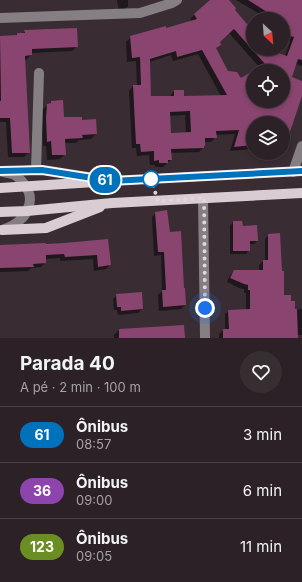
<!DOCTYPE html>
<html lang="pt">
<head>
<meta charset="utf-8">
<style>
	:root { --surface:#2b2126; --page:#372e32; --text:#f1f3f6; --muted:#a6a3a7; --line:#473e43 }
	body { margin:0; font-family:Inter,sans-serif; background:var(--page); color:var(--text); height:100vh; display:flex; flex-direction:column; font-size:15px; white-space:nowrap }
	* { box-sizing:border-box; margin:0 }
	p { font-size:13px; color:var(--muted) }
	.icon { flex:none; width:22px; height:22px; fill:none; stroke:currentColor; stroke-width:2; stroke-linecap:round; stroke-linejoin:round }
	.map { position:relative; height:338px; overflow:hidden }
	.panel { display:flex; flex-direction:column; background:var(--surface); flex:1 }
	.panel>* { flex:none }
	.badge { padding:0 8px; border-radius:13px; font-size:14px; line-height:26px }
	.needle { width:26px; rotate:154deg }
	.controls { position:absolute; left:246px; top:12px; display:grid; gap:8px }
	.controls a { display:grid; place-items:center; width:44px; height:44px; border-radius:50%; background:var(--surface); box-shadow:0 2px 6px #0003,0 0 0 1px var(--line); font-size:20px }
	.you { position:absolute; width:20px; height:20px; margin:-10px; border:3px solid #fff; border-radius:50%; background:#1a73e8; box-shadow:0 0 0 6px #1a73e833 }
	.map>.badge { position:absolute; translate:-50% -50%; box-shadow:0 0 0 2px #fff }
	.round { display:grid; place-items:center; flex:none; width:42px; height:42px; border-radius:21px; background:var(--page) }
	.head { display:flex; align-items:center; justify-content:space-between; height:68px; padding:0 20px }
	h1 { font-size:19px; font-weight:700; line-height:30px }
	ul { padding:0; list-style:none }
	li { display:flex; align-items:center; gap:12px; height:56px; padding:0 20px; border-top:1px solid var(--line) }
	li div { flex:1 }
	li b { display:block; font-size:15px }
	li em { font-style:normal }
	li .badge { min-width:44px; font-weight:700; text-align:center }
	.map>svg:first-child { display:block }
	.shadow { fill:#0007; fill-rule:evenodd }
	.building { fill:#8a4470; fill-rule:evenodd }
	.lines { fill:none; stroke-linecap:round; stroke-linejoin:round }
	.minor { stroke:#857e82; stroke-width:10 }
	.major { stroke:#daccd3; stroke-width:10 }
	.line-casing { stroke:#fff; stroke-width:9 }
	.line { stroke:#0072bc; stroke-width:6 }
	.walk { stroke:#e0d7dc; stroke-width:4; stroke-dasharray:0 7.2 }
	.stop-dot { fill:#fff; stroke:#0072bc; stroke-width:2 }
</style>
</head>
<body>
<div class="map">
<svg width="302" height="338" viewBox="0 0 302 338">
	<rect width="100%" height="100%" fill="#392c33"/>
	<g class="shadow">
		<polygon points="117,0 128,0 128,6 124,10 119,11"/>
		<path d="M212,0H228L233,10L253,35V49H265L285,56L290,42L283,40V19H261L263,16L236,0H302V66L295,64L291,78L302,82V95L283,142V123H253V149L230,151L235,134L216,135V137L211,142H204L203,148L199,152L171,153V160L166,164L163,167H155V165H150L149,155L137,156L136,148H132L129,91L133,86H137L136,61L127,62L126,42L131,37L165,29L192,21L190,19ZM229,33L260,68L255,71H283V101H253V72L241,80L228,72L215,49L220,44L219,42ZM198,54L221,96L183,97L174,91L170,96V97H150L149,62L171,55L173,61ZM185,115L186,133L170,134L169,116Z"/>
		<polygon points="25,31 77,46 72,51 31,53 31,55 26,60 24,60 29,152 24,157 8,157 6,122 0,122 0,37 15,36 17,34 22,34"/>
		<polygon points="51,102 63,118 81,121 96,134 91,139 79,140 76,143 64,143 65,154 60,159 47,160 46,146 43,146 41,113 42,110"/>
		<polygon points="156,213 170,233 185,305 181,309 159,311 158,295 162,291 161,255 154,256 152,217"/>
		<polygon points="233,222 242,227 257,241 254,244 249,244 249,250 246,254 230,254 230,226"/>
		<polygon points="269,235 283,296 290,302 294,310 302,309 302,335 297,335 297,338 219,338 219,334 223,330 225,330 225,314 229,311 246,310 246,293 244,293 244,289 239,288 227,282 230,275 234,271 259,271 259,265 263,261 265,261 265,239"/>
		<polygon points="107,240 110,265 106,269 94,271 93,259 60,261 60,258 45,259 45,262 41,267 31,268 28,271 0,272 0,246 44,245"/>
		<polygon points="117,295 142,309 138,313 118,315 117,310 114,310 113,299"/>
		<polygon points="119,330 184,338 114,338 114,335"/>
	</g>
	<g class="building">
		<path d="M210,0H229L236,8L235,10L247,24L249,23L253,28V49H267L287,56L294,37L283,34V19H262L267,12L248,0H302V60L298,59L292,77L302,81V96L285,147H283V123H253V145L234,147L239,130L216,131L217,138H205V146H204V148L171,149L172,160H168V163H159V160L154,161V151L141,152L140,144H136L133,85H141L140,57L132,58L130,36L166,26V28L197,19L194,14ZM234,29L265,64L253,71H283V101H253V71L241,78L237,72L228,71L216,48L221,45L220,42ZM202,50L227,95L184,96V90H174V96H151L150,59L176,51L177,57ZM190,111L191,132L171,133L170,112Z"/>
		<polygon points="77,28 78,47 32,49 32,55 25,56 30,153 12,153 10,118 0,118 0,101 1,101 0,36 17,35 17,33 25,33 24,30"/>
		<polygon points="63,100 64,117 82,117 82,120 96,119 97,134 82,135 83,138 65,139 66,155 52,155 51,141 47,142 46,118 47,104 51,103 51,101"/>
		<polygon points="167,210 170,232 181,231 184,288 185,288 186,305 163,307 162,290 166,290 164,252 158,252 155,212"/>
		<polygon points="233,221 242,221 243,226 257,225 258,241 250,241 250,251 233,251"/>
		<polygon points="280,233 282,271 284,271 284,295 291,295 291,301 295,301 295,309 297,309 298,338 223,338 223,329 229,329 228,310 250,309 250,290 248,290 248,285 244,284 230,278 234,270 263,270 263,260 268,260 268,234"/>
		<polygon points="108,239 111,265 98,267 97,255 65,257 64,254 46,255 46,263 33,264 34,267 0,268 0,245 46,243 46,244 64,243"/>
		<polygon points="142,292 143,309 121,311 121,307 117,307 116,294"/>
		<polygon points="184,325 185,338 119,338 119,329"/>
	</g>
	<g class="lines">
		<g class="minor">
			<polyline points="0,18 140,13 172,3 177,0"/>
			<polyline points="36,170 39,73"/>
			<polyline points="293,172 302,146"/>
			<polyline points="203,198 205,338"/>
			<path d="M2,230C8,228 16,225 21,219C26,215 30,206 30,199C30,190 21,178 13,174C10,173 6,173 3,172"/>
		</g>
		<g class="major">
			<polyline points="0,171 42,170 93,178"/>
			<polyline points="0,188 111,181 302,171"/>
			<polyline points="0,212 27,211 112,203 302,193"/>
			<polyline points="2,230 46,228 100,207"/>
		</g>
	</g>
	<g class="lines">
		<g class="line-casing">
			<polyline id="line" points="0,171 42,170 111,181 302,171"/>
		</g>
		<use href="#line" class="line"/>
		<polyline class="walk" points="151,179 158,201 204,198 205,308"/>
	</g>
	<circle class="stop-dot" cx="151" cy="179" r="8"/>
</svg>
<div class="controls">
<a><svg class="needle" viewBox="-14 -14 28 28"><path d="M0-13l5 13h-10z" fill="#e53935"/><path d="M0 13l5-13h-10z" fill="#a6a3a7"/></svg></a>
<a><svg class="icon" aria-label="locate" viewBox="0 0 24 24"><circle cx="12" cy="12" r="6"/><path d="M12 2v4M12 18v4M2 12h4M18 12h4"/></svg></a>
<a><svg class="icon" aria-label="layers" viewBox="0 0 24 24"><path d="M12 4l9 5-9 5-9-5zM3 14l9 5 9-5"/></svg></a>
</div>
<div class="you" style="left:205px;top:308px"></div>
<b class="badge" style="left:105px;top:180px;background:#0072bc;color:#fff">61</b>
</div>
<section class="panel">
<div class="head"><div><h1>Parada 40</h1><p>A pé · 2 min · 100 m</p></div><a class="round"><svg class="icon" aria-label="heart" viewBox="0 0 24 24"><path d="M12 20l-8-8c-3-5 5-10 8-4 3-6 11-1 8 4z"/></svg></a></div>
<ul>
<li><span class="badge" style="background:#0072bc;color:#fff">61</span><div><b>Ônibus</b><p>08:57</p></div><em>3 min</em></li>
<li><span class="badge" style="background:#8e44ad;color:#fff">36</span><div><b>Ônibus</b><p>09:00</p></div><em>6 min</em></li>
<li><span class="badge" style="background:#6b8e23;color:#fff">123</span><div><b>Ônibus</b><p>09:05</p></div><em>11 min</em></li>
</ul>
</section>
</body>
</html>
